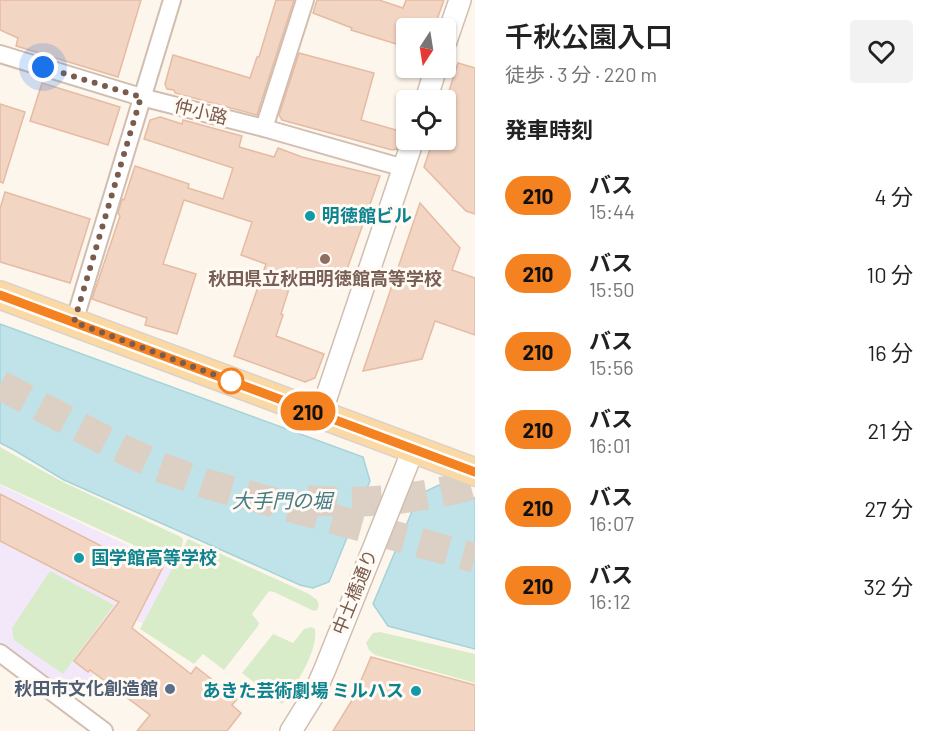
<!DOCTYPE html>
<html lang="ja">
<head>
<meta charset="utf-8">
<style>
	:root { --surface:#fff; --page:#f2f2f2; --text:#222; --muted:#767676 }
	body { margin:0; font-family:Barlow,"Noto Sans JP",sans-serif; background:var(--page); color:var(--text); height:100vh; display:flex; flex-direction:column; font-size:22px; white-space:nowrap }
	* { box-sizing:border-box; margin:0 }
	p { font-size:20px; color:var(--muted) }
	.icon { flex:none; width:33px; height:33px; fill:none; stroke:currentColor; stroke-width:2; stroke-linecap:round; stroke-linejoin:round }
	.map { position:relative; flex:1; overflow:hidden }
	.panel { display:flex; flex-direction:column; background:var(--surface); width:468px }
	.panel>* { flex:none }
	.badge { padding:0 12px; border-radius:20px; font-size:21px; line-height:39px }
	.needle { width:39px; rotate:192deg }
	.tools { position:absolute; left:396px; top:18px; display:grid; gap:12px }
	.tools a { display:grid; place-items:center; width:60px; height:60px; border-radius:6px; background:var(--surface); box-shadow:0 2px 4px #0004; font-size:30px }
	.you { position:absolute; width:30px; height:30px; margin:-15px; border:4px solid #fff; border-radius:50%; background:#1a73e8; box-shadow:0 0 0 9px #1a73e833 }
	.map>.badge { position:absolute; translate:-50% -50%; box-shadow:0 0 0 3px #fff }
	h2 { padding:0 30px; font-size:22px; line-height:54px }
	.round { display:grid; place-items:center; flex:none; width:63px; height:63px; border-radius:6px; background:var(--page) }
	.summary { display:flex; align-items:center; justify-content:space-between; height:102px; padding:0 30px }
	h1 { font-size:28px; font-weight:600; line-height:45px }
	ul { padding:0; list-style:none }
	li { display:flex; align-items:center; gap:18px; height:78px; padding:0 30px }
	li div { flex:1 }
	li b { display:block; font-size:22px }
	li em { font-style:normal }
	li .badge { min-width:66px; font-weight:700; text-align:center }
	main { display:flex; flex:1; min-height:0 }
	.map>svg:first-child { display:block }
	.education { fill:#f3e8fa }
	.green { fill:#d8ecc9 }
	.water { fill:#bfe3e8; stroke:#a5d3da; stroke-width:1.5 }
	.building { fill:#f3d5c3; stroke:#e6bba3; stroke-width:1.5 }
	.lines { fill:none; stroke-linecap:round; stroke-linejoin:round }
	.motorway-tunnel { stroke:#dcd0c4; stroke-width:30; stroke-dasharray:30 15; stroke-linecap:butt }
	.minor-casing { stroke:#d1beb0; stroke-width:20 }
	.tertiary-casing { stroke:#d1beb0; stroke-width:24 }
	.primary-casing { stroke:#dad1cd; stroke-width:30 }
	.minor { stroke:#fff; stroke-width:16 }
	.tertiary { stroke:#fff; stroke-width:21 }
	.primary { stroke:#fbd9a5; stroke-width:27 }
	.line-casing { stroke:#fff; stroke-width:14 }
	.line { stroke:#f58220; stroke-width:9 }
	.walk { stroke:#7a5c4d; stroke-width:6; stroke-dasharray:0 10.8 }
	.culture-dot { fill:#0f9aa8; stroke:#fffaf3; stroke-width:2 }
	.education-dot { fill:#8d6e63; stroke:#fffaf3; stroke-width:2 }
	.stop-dot { fill:#fff; stroke:#f58220; stroke-width:3 }
	.service-dot { fill:#5c6f8a; stroke:#fffaf3; stroke-width:2 }
	.labels { text-anchor:middle; stroke-width:6; stroke-linejoin:round; paint-order:stroke }
	.street-label { font-size:18px; fill:#7a5c4d; stroke:#fffaf3 }
	.culture-label { font-size:18px; font-weight:bold; fill:#0d838f; stroke:#fffaf3; text-anchor:start }
	.education-label { font-size:18px; font-weight:bold; fill:#785e54; stroke:#fffaf3 }
	.service-label { font-size:18px; font-weight:bold; fill:#4e5e75; stroke:#fffaf3; text-anchor:end }
	.water-label { font-size:20px; font-style:italic; fill:#437c86; stroke:#fffaf3 }
</style>
</head>
<body>
<main>
<div class="map">
<svg width="475" height="731" viewBox="0 0 475 731">
	<rect width="100%" height="100%" fill="#fdf6ec"/>
	<polygon class="education" points="0,485 174,567 144,624 133,619 74,700 0,644"/>
	<g class="green">
		<polygon points="0,447 63,482 179,536 183,539 182,546 173,563 0,484"/>
		<polygon points="188,539 309,594 317,600 319,605 317,610 314,611 274,592 269,591 252,614 259,623 258,626 224,670 203,654 194,664 140,629"/>
		<polygon points="50,571 114,605 63,674 14,640 12,628"/>
		<path d="M311,627L315,629C318,652 296,685 282,704L242,673L273,634L293,643L304,629Z"/>
		<polygon points="380,632 475,654 475,683 375,655 369,650 366,643 373,633"/>
	</g>
	<g class="water">
		<polygon points="0,324 363,457 370,481 329,582 313,588 300,585 64,480 14,450 0,443"/>
		<polygon points="439,485 475,498 475,649 388,626 373,604 416,502 424,492"/>
	</g>
	<g class="building">
		<polygon points="0,0 141,0 118,77 16,46 18,38 0,30"/>
		<polygon points="276,0 294,0 257,115 175,93 174,90 167,89 165,84 173,55 250,78 257,57 259,57"/>
		<polygon points="317,0 379,0 403,8 406,0 444,0 434,28 406,28 406,47 351,30 352,28 313,13"/>
		<polygon points="299,53 374,73 361,120 403,132 397,149 392,150 282,120 279,115"/>
		<polygon points="458,63 475,68 475,214 466,211 424,167 433,140 446,140 446,100"/>
		<polygon points="42,83 120,107 108,145 30,121"/>
		<polygon points="0,104 25,112 3,183 0,182"/>
		<polygon points="160,117 182,124 183,120 242,136 239,147 274,157 278,148 302,157 380,176 340,289 294,273 281,314 283,315 276,336 324,354 315,378 305,382 234,356 266,264 241,255 252,222 184,200 163,264 196,274 177,334 145,325 147,318 92,299 120,216 118,213 122,199 124,200 135,166 189,184 188,188 223,199 233,168 144,139 150,120"/>
		<polygon points="5,192 90,219 70,283 0,262 0,209"/>
		<polygon points="420,203 460,248 452,270 475,278 475,335 435,321 422,359 363,371"/>
		<polygon points="0,494 144,568 148,560 163,567 132,628 191,674 196,667 237,699 232,705 241,713 227,731 137,731 150,715 90,670 88,672 74,661 119,602 0,541"/>
		<polygon points="371,657 475,685 475,731 333,731 354,697"/>
	</g>
	<g class="lines">
		<g class="motorway-tunnel">
			<polyline points="0,385 110,443 160,467 207,484 475,558"/>
			<path d="M307,500C363,505 421,499 475,484"/>
		</g>
		<g class="minor-casing">
			<g id="minor">
				<polyline points="0,54 141,97 264,128 404,168"/>
				<polyline points="264,128 305,0"/>
				<polyline points="74,322 172,0"/>
				<polyline points="0,653 104,731"/>
			</g>
		</g>
		<g class="tertiary-casing">
			<g id="tertiary">
				<polyline points="446,41 460,0"/>
				<polyline points="426,100 436,68"/>
				<polyline points="320,416 413,140"/>
				<polyline points="291,731 314,694 325,669 413,450"/>
			</g>
		</g>
		<g class="primary-casing">
			<polyline id="primary" points="0,295 475,472"/>
		</g>
		<use href="#minor" class="minor"/>
		<use href="#tertiary" class="tertiary"/>
		<use href="#primary" class="primary"/>
	</g>
	<g class="lines">
		<g class="line-casing">
			<polyline id="line" points="0,295 475,472"/>
		</g>
		<use href="#line" class="line"/>
		<polyline class="walk" points="43,67 141,97 74,322 231,381"/>
	</g>
	<g class="culture-dot">
		<circle cx="310" cy="216" r="6"/>
		<circle cx="79" cy="558" r="6"/>
		<circle cx="416" cy="691" r="6"/>
	</g>
	<circle class="education-dot" cx="325" cy="259" r="6"/>
	<circle class="stop-dot" cx="231" cy="381" r="12"/>
	<circle class="service-dot" cx="170" cy="689" r="6"/>
	<g class="labels">
		<g class="street-label">
			<text transform="translate(201 112) rotate(14)" y="6">仲小路</text>
			<text transform="translate(355 592) rotate(-68)" y="6">中土橋通り</text>
		</g>
		<g class="culture-label">
			<text x="322" y="222">明徳館ビル</text>
			<text x="91" y="564">国学館高等学校</text>
			<text x="404" y="697" text-anchor="end">あきた芸術劇場 ミルハス</text>
		</g>
		<g class="education-label">
			<text x="325" y="285">秋田県立秋田明徳館高等学校</text>
		</g>
		<g class="service-label">
			<text x="158" y="695">秋田市文化創造館</text>
		</g>
		<g class="water-label">
			<text x="282" y="508">大手門の堀</text>
		</g>
	</g>
</svg>
<div class="tools">
<a><svg class="needle" viewBox="-14 -14 28 28"><path d="M0-13l5 13h-10z" fill="#e53935"/><path d="M0 13l5-13h-10z" fill="#767676"/></svg></a>
<a><svg class="icon" aria-label="locate" viewBox="0 0 24 24"><circle cx="12" cy="12" r="6"/><path d="M12 2v4M12 18v4M2 12h4M18 12h4"/></svg></a>
</div>
<div class="you" style="left:43px;top:67px"></div>
<b class="badge" style="left:308px;top:411px;background:#f58220;color:#111">210</b>
</div>
<section class="panel">
<div class="summary"><div><h1>千秋公園入口</h1><p>徒歩 · 3 分 · 220 m</p></div><a class="round"><svg class="icon" aria-label="heart" viewBox="0 0 24 24"><path d="M12 20l-8-8c-3-5 5-10 8-4 3-6 11-1 8 4z"/></svg></a></div>
<h2>発車時刻</h2>
<ul>
<li><span class="badge" style="background:#f58220;color:#111">210</span><div><b>バス</b><p>15:44</p></div><em>4 分</em></li>
<li><span class="badge" style="background:#f58220;color:#111">210</span><div><b>バス</b><p>15:50</p></div><em>10 分</em></li>
<li><span class="badge" style="background:#f58220;color:#111">210</span><div><b>バス</b><p>15:56</p></div><em>16 分</em></li>
<li><span class="badge" style="background:#f58220;color:#111">210</span><div><b>バス</b><p>16:01</p></div><em>21 分</em></li>
<li><span class="badge" style="background:#f58220;color:#111">210</span><div><b>バス</b><p>16:07</p></div><em>27 分</em></li>
<li><span class="badge" style="background:#f58220;color:#111">210</span><div><b>バス</b><p>16:12</p></div><em>32 分</em></li>
</ul>
</section>
</main>
</body>
</html>
